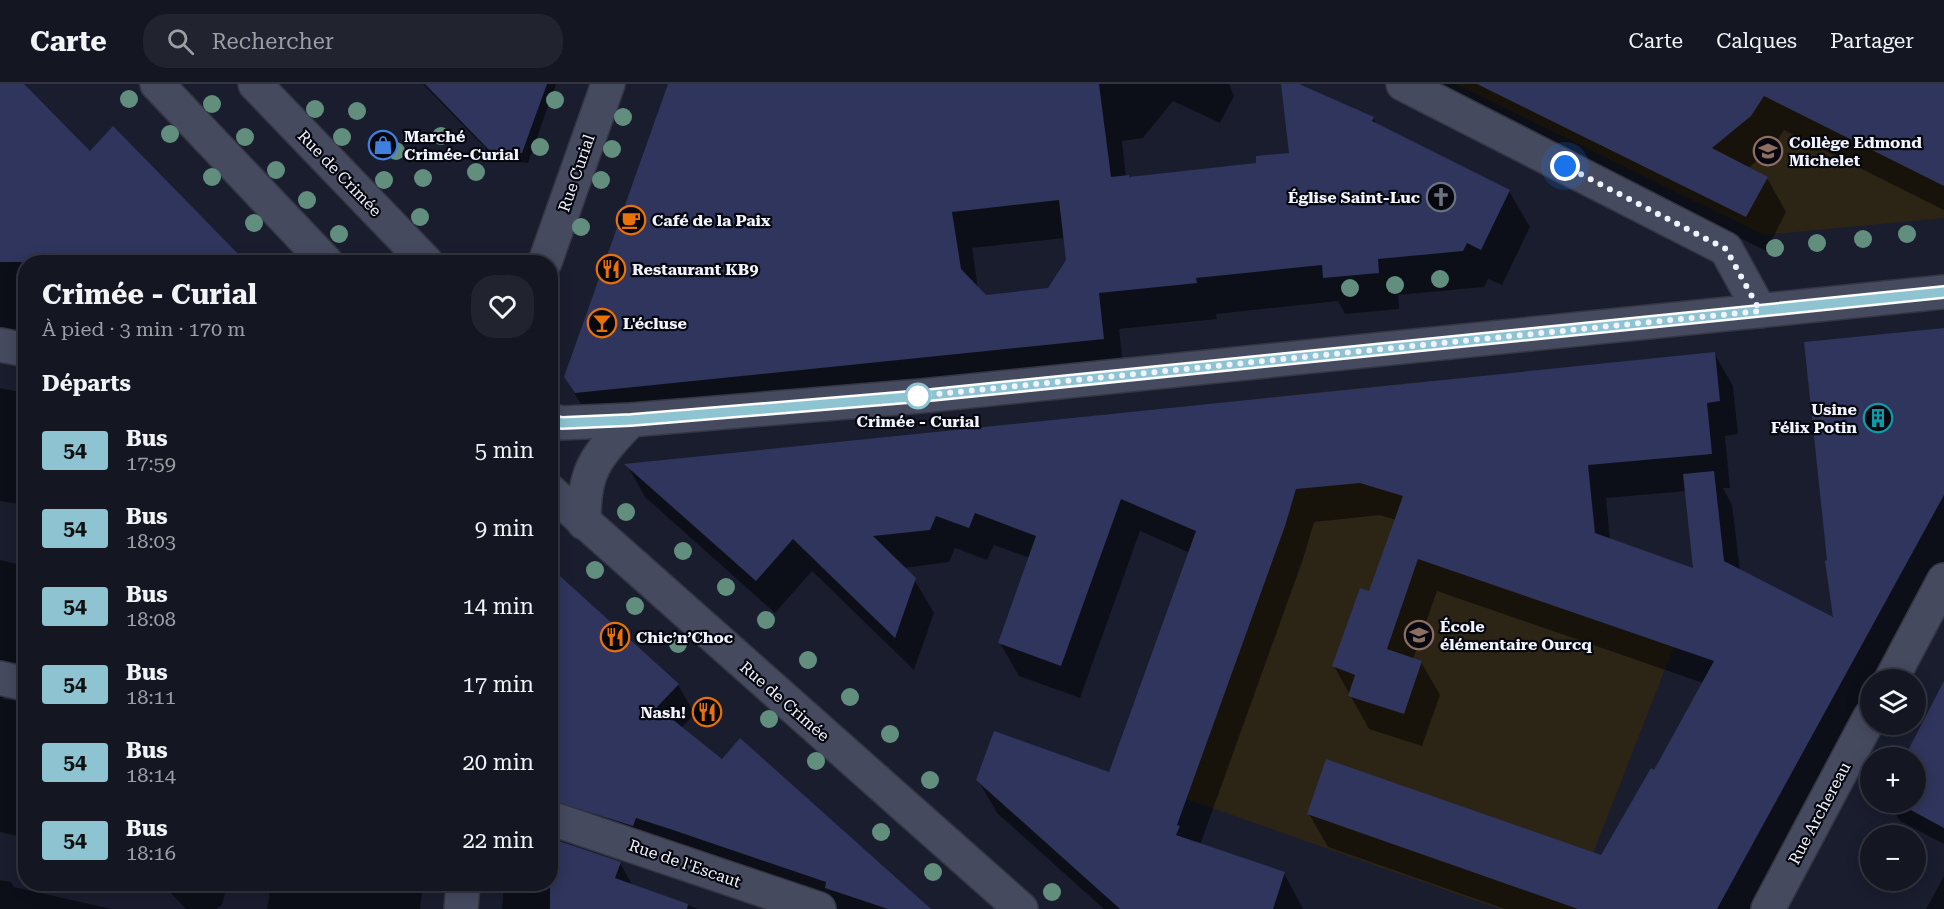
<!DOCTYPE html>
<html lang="fr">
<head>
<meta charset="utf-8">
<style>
	:root { --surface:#141622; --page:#21232f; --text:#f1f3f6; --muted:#9d9fa5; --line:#333540 }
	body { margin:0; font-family:"Roboto Serif",serif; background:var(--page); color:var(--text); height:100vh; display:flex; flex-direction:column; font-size:22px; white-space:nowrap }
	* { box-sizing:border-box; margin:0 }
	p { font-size:20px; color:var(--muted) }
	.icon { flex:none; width:33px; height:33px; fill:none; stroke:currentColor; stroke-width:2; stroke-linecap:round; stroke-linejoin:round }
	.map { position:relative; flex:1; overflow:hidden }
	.sheet { position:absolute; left:18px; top:171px; width:540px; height:636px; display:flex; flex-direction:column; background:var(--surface); border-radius:24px; box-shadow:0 3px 15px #0003,0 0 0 2px var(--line) }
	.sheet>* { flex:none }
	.badge { padding:0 12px; border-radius:4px; font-size:21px; line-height:39px }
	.controls { position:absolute; left:1860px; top:585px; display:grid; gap:12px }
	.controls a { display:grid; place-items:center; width:66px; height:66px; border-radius:50%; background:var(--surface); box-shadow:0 3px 15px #0003,0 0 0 2px var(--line); font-size:30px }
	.you { position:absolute; width:30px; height:30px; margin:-15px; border:4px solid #fff; border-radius:50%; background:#1a73e8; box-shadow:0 0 0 9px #1a73e833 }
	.map>.badge { position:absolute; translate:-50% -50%; box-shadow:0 0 0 3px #fff }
	h2 { padding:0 24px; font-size:22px; line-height:54px }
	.round { display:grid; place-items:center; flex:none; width:63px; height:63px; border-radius:24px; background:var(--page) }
	.headline { display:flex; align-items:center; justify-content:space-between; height:102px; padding:0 24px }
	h1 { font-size:28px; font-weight:700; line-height:45px }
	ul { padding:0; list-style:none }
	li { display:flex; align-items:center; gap:18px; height:78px; padding:0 24px }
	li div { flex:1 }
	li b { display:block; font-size:22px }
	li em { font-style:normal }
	li .badge { min-width:66px; font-weight:700; text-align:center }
	header { display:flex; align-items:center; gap:36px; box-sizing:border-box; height:84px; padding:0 30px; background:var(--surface); border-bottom:2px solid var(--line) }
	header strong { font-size:28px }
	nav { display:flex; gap:33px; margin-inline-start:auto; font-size:21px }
	.search { width:420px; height:54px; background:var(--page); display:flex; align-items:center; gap:15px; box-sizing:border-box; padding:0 21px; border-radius:24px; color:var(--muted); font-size:22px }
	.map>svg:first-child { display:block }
	.education { fill:#2c2414 }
	.shadow { fill:#0007; fill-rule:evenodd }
	.building { fill:#2f355c; fill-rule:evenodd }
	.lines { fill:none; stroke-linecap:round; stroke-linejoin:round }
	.minor-casing { stroke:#343644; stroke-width:36 }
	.tertiary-casing { stroke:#343644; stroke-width:36 }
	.secondary-casing { stroke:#343644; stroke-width:36 }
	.minor { stroke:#464a5f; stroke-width:33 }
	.tertiary { stroke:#464a5f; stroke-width:33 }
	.secondary { stroke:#464a5f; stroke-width:33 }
	.tree { fill:#628e7e }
	.line-casing { stroke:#fff; stroke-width:14 }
	.line { stroke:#8ec3d1; stroke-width:9 }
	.walk { stroke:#f1f3fe; stroke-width:6; stroke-dasharray:0 10.8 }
	.stop-dot { fill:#fff; stroke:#8ec3d1; stroke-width:3 }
	.labels { text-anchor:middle; stroke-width:4.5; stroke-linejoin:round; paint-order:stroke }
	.poi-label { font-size:16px; font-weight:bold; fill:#f1f3fe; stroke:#07080f; text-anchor:start }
	.street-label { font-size:16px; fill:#f1f3fe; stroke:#07080f }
	.stop-label { font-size:16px; font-weight:bold; fill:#f1f3fe; stroke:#07080f }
</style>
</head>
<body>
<header>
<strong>Carte</strong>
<div class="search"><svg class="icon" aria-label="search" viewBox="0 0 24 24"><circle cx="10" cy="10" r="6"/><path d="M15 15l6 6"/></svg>Rechercher</div>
<nav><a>Carte</a><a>Calques</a><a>Partager</a></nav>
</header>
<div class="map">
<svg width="1944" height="825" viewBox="0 0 1944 825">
	<rect width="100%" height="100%" fill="#1a1d2e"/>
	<g class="education">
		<polygon points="1456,0 1944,0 1944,134 1764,151"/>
		<polygon points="1420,298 1428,390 1703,488 1590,777 1602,825 1500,825 1109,688 1270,378 1263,314"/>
	</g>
	<g class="shadow">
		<polygon points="0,0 22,0 90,70 113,44 243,178 26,178 26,263 0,258"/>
		<polygon points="423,0 556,0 528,79 497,76"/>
		<path d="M671,0H1229L1234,12L1220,39L1173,17L1143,54L1122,57L1126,93L1129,95L1258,81L1290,70L1283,0H1297L1373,34L1377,41L1509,107L1530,143L1502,201L1488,195L1484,203L1398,211L1399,225L1345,230L1338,217L1216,230L1217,235L1119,245L1124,291L586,329L565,293ZM1065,154L1068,176L1048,206L986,212L978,205L972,164Z"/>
		<polygon points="1429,0 1944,0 1944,126 1784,46 1771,66 1748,84 1767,94 1786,128 1766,167"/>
		<path d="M1944,245V477L1879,596H1870V611L1754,825H1505L1328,763L1309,730L1602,773L1654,688L1703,599L1437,507L1413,575L1421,578L1440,611L1422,662L1369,645L1334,582L1370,509L1396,436L1380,431L1314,438L1303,475L1200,761L1284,789L1303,825H1104L997,729L978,696L1110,690L1190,469L1140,447L1080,614L1019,592L1000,559L1030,474L994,461L987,476L955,464L949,478L903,484L914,495L934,529L914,586L812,487L775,529L645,413L627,381L1714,269L1733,302L1738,350L1725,352L1730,404H1723L1732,421L1740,487L1835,535ZM1687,407L1695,486L1610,456L1606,414Z"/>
		<polygon points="0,304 26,309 26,421 0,417"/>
		<polygon points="0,476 26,482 26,608 12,608 2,615 26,618 26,754 0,748"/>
		<polygon points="550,485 678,601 695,630 681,644 924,825 827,825 554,750 551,754 620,779 633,802 699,825 502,825 504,800 550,800"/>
		<polygon points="1944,602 1944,760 1900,737 1889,718 1916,718 1916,674"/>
		<polygon points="1944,792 1944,825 1926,825"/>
		<polygon points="0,796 11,798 14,803 112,825 0,825"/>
		<polygon points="162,800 227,800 222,821 216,825 186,825"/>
		<polygon points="239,800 423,800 420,825 267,825 270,807"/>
	</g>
	<g class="building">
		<polygon points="0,0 24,0 90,67 113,42 246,178 0,178"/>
		<polygon points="425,0 547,0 522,69 490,67"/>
		<path d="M668,0H1099L1111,93L1129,91V93L1256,79V72L1289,69L1281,0H1299L1374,33L1372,37L1510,106L1481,166L1467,159L1463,167L1378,175L1379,189L1323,194L1322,181L1196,194L1197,199L1099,209L1104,255L575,309L564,293ZM1059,116L1066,176L1048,204L986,211L961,185L952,128Z"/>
		<polygon points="1477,0 1944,0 1944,102 1764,12 1751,32 1712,64 1768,93 1746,133"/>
		<polygon points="1944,244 1944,411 1717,825 1578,825 1307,730 1326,675 1601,771 1651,684 1654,686 1714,577 1418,475 1387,565 1422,577 1404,630 1348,612 1355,591 1332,582 1360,504 1369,507 1403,412 1360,399 1296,405 1285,442 1177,741 1180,742 1176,751 1285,788 1273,825 1120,825 976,696 994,647 1109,688 1196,447 1121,415 1061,582 998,559 1036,452 975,429 969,444 936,432 930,446 873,452 916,494 895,554 793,455 756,497 624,380 1715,268 1720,317 1707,319 1712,370 1588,381 1595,449 1693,484 1683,390 1714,387 1724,477 1833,533 1825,477 1827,476 1804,258"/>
		<polygon points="550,483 679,600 657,623 722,675 740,654 931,825 888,825 825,804 826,798 670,745 636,734 633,742 550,716"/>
		<polygon points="1944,597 1944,744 1896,718 1916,718 1916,674 1904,674"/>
		<polygon points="550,754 621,778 615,794 688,820 687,825 550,825"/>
	</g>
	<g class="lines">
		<g class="minor-casing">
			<g id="minor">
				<polyline points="1403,0 1726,165 1760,227"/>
				<polyline points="545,178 608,0"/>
				<polyline points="0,261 26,266"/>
				<polyline points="550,336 562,339 631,336 921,312 1944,208"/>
				<path d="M584,439C583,386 596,373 631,336"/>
				<polyline points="0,594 26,600"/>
				<polyline points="1891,596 1944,496"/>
				<polyline points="550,734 819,825"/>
				<polyline points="1768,825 1870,633"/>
			</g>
		</g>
		<g class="tertiary-casing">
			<polyline id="tertiary" points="461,825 463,800"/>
		</g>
		<g class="secondary-casing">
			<g id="secondary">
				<polyline points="157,0 326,178"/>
				<polyline points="255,0 426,178"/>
				<polyline points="550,407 1021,825"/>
			</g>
		</g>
		<use href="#minor" class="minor"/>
		<use href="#tertiary" class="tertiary"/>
		<use href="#secondary" class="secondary"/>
	</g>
	<g class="tree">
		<circle cx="129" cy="15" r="9"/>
		<circle cx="555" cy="16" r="9"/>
		<circle cx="212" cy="20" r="9"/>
		<circle cx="315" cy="25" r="9"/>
		<circle cx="357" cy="27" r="9"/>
		<circle cx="623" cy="33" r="9"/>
		<circle cx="170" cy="50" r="9"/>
		<circle cx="441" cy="52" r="9"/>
		<circle cx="245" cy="53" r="9"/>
		<circle cx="342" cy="53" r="9"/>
		<circle cx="540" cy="63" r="9"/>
		<circle cx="612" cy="65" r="9"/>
		<circle cx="396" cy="67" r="9"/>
		<circle cx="276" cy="86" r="9"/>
		<circle cx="476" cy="88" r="9"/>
		<circle cx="212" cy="93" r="9"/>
		<circle cx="423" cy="94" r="9"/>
		<circle cx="384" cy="96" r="9"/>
		<circle cx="601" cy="96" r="9"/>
		<circle cx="307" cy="116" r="9"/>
		<circle cx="420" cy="133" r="9"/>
		<circle cx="254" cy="139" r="9"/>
		<circle cx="581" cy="143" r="9"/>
		<circle cx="339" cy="150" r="9"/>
		<circle cx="1907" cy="150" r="9"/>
		<circle cx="1863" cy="155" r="9"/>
		<circle cx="1817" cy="159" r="9"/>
		<circle cx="1775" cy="164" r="9"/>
		<circle cx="1440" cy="195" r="9"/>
		<circle cx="1395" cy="201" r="9"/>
		<circle cx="1350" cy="204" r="9"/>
		<circle cx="626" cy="428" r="9"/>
		<circle cx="683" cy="467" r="9"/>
		<circle cx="595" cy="486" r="9"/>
		<circle cx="726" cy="503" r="9"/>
		<circle cx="635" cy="522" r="9"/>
		<circle cx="766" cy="536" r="9"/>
		<circle cx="678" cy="560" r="9"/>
		<circle cx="808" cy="576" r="9"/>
		<circle cx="850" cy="613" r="9"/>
		<circle cx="769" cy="635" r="9"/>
		<circle cx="890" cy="650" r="9"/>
		<circle cx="816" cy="677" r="9"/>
		<circle cx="930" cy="696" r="9"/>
		<circle cx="881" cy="748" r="9"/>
		<circle cx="933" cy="788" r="9"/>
		<circle cx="1052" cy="808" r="9"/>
	</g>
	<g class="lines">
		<g class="line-casing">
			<polyline id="line" points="550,336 562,339 631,336 921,312 1944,208"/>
		</g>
		<use href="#line" class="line"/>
		<polyline class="walk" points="918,312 1760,227 1726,165 1565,82"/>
	</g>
	<defs>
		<g id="shop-ring" transform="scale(1.5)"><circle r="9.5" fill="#07080f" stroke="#3f7fe0" stroke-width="1.5"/><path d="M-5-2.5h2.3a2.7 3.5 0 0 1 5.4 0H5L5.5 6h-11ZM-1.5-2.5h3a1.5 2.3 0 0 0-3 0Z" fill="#3f7fe0"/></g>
		<g id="school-ring" transform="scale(1.5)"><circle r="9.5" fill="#07080f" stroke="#8d6e63" stroke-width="1.5"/><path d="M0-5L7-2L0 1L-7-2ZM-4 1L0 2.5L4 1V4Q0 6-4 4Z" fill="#8d6e63"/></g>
		<g id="church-ring" transform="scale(1.5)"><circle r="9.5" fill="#07080f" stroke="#6b7280" stroke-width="1.5"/><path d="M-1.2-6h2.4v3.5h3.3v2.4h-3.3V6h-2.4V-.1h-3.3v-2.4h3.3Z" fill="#6b7280"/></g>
		<g id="cafe-ring" transform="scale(1.5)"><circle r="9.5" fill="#07080f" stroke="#e8710a" stroke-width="1.5"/><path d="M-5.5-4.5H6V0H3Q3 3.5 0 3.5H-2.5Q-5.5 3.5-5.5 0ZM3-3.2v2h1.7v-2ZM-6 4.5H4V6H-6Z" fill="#e8710a"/></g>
		<g id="restaurant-ring" transform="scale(1.5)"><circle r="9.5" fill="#07080f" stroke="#e8710a" stroke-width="1.5"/><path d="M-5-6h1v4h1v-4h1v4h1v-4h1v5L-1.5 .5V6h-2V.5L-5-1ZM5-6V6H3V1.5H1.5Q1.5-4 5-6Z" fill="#e8710a"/></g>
		<g id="bar-ring" transform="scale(1.5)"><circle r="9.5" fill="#07080f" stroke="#e8710a" stroke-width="1.5"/><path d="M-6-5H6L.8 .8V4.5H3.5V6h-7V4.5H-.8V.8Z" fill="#e8710a"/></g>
		<g id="building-ring" transform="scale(1.5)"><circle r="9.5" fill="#07080f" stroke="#0f9aa8" stroke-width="1.5"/><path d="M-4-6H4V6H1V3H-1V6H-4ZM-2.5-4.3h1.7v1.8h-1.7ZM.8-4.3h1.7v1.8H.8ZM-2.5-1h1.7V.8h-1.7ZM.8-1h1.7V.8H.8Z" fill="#0f9aa8"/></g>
	</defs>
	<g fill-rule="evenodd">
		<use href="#shop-ring" x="383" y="61"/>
		<use href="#school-ring" x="1768" y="67"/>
		<use href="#church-ring" x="1441" y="113"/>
		<use href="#cafe-ring" x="631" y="136"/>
		<use href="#restaurant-ring" x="611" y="185"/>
		<use href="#bar-ring" x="602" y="239"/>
		<use href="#building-ring" x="1878" y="334"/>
		<use href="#school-ring" x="1419" y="551"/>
		<use href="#restaurant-ring" x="615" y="553"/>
		<use href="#restaurant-ring" x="707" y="628"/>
	</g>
	<circle class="stop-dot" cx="918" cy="312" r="12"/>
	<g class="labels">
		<g class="poi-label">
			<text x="404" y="58">Marché<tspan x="404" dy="18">Crimée-Curial</tspan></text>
			<text x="1789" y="64">Collège Edmond<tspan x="1789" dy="18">Michelet</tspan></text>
			<text x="1420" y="119" text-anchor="end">Église Saint-Luc</text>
			<text x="652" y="142">Café de la Paix</text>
			<text x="632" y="191">Restaurant KB9</text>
			<text x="623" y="245">L'écluse</text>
			<text x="1857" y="331" text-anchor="end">Usine<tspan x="1857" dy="18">Félix Potin</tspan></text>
			<text x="1440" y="548">École<tspan x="1440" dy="18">élémentaire Ourcq</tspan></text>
			<text x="636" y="559">Chic’n’Choc</text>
			<text x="686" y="634" text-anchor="end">Nash!</text>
		</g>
		<g class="street-label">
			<text transform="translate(340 89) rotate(46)" y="6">Rue de Crimée</text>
			<text transform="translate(576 89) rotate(-71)" y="6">Rue Curial</text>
			<text transform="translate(785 617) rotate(41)" y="6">Rue de Crimée</text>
			<text transform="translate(1819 729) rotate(-62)" y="6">Rue Archereau</text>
			<text transform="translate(685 779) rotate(19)" y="6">Rue de l'Escaut</text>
		</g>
		<g class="stop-label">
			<text x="918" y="343">Crimée - Curial</text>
		</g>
	</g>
</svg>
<div class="controls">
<a><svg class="icon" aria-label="layers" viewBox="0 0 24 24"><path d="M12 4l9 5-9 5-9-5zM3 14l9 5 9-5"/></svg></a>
<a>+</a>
<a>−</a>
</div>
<div class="you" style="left:1565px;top:82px"></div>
<section class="sheet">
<div class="headline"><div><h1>Crimée - Curial</h1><p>À pied · 3 min · 170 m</p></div><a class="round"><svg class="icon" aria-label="heart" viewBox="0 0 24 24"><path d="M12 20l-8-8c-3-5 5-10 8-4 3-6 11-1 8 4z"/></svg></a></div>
<h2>Départs</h2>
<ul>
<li><span class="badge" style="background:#8ec3d1;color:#111">54</span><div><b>Bus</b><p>17:59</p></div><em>5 min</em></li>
<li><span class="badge" style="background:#8ec3d1;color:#111">54</span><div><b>Bus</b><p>18:03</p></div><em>9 min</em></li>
<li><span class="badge" style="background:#8ec3d1;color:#111">54</span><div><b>Bus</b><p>18:08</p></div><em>14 min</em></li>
<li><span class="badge" style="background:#8ec3d1;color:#111">54</span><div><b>Bus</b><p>18:11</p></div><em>17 min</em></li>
<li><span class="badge" style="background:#8ec3d1;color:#111">54</span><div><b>Bus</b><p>18:14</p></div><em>20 min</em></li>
<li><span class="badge" style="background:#8ec3d1;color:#111">54</span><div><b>Bus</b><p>18:16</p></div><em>22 min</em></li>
</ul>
</section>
</div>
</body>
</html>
